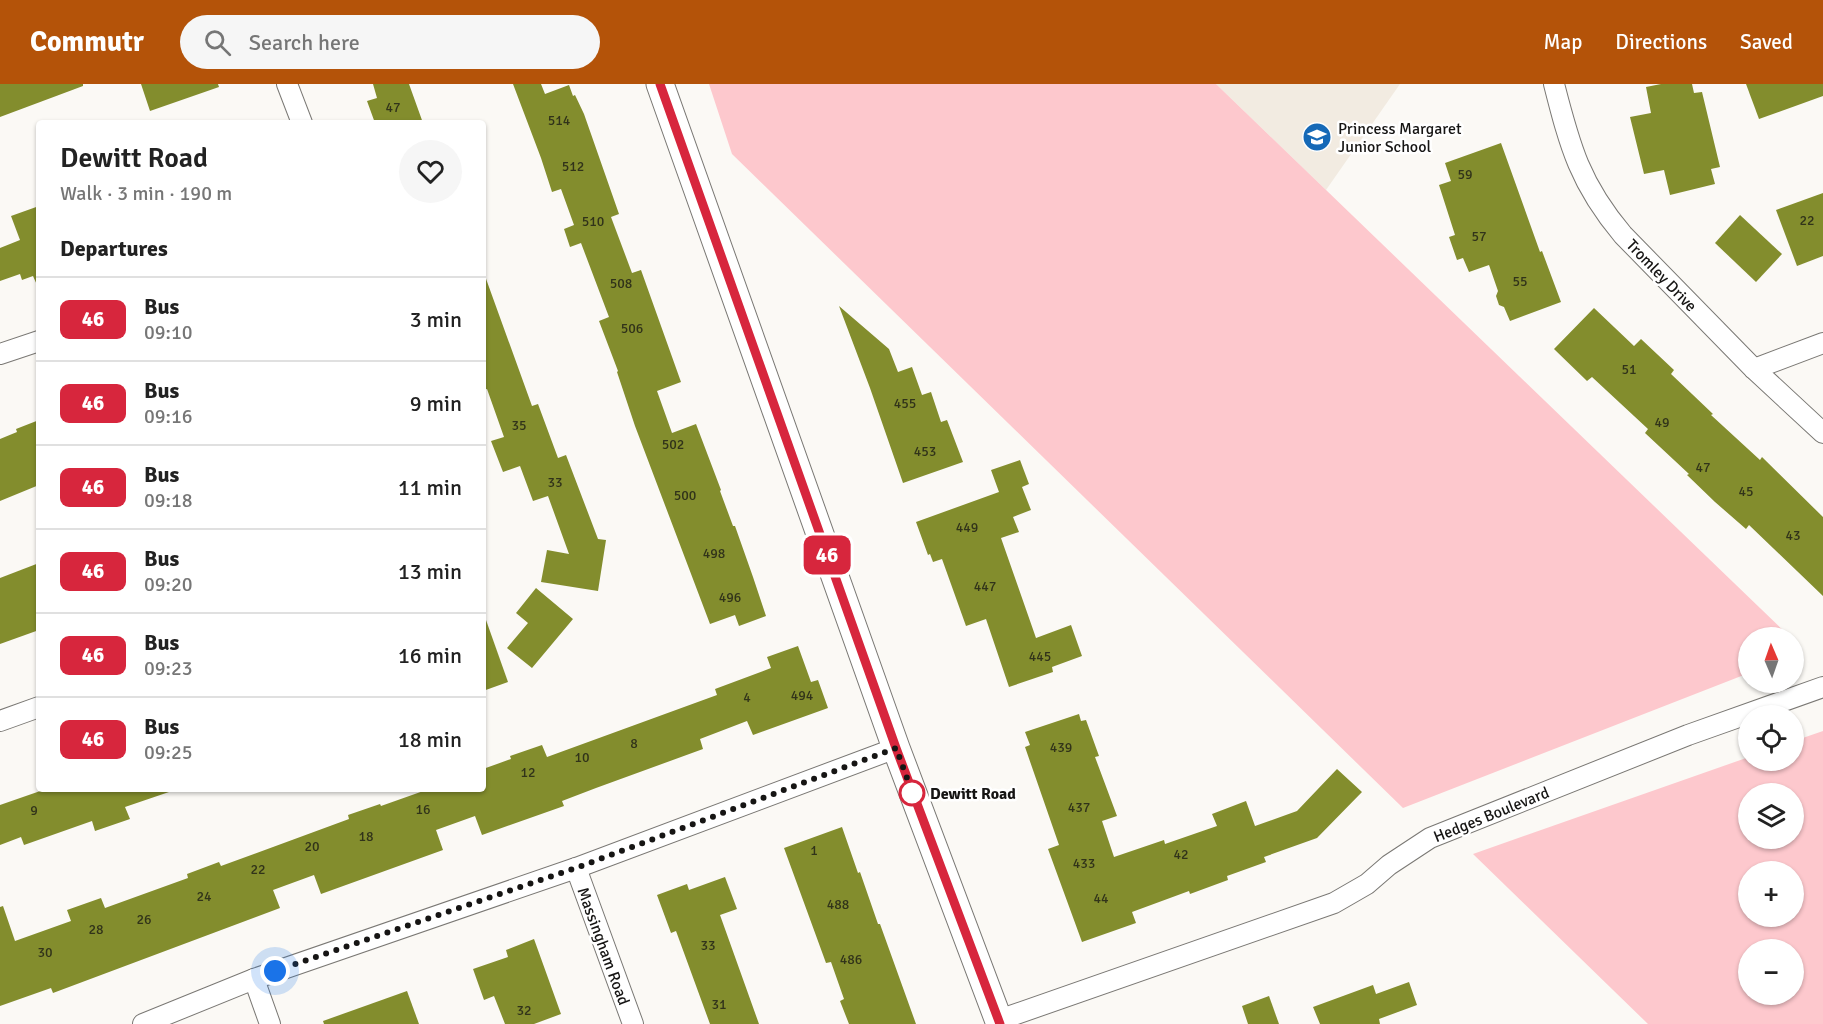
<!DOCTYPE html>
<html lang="en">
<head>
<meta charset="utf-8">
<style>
	:root { --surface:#fff; --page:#f6f6f6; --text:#222; --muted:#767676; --line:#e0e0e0; --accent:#b45309 }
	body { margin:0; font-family:Signika,sans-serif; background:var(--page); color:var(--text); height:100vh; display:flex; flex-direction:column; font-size:22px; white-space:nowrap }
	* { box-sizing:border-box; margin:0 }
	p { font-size:20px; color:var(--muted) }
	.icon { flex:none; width:33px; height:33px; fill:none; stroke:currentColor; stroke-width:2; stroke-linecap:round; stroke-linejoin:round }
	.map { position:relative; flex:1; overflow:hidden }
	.drawer { position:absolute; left:36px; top:36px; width:450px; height:672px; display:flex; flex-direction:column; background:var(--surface); border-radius:6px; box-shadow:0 2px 4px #0004 }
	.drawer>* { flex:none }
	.badge { padding:0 12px; border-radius:9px; font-size:21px; line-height:39px }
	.needle { width:39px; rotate:358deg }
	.buttons { position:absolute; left:1738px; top:543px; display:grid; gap:12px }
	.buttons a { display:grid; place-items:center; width:66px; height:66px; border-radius:50%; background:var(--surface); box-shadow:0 2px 4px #0004; font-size:30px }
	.you { position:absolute; width:30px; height:30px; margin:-15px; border:4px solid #fff; border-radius:50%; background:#1a73e8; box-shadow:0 0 0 9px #1a73e833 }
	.map>.badge { position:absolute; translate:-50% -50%; box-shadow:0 0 0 3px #fff }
	h2 { padding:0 24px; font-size:22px; line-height:54px }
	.round { display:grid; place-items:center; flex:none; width:63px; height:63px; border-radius:32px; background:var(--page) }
	.head { display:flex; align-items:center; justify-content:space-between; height:102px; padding:0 24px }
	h1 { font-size:28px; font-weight:600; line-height:45px }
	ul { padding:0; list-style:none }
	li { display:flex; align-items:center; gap:18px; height:84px; padding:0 24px; border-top:2px solid var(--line) }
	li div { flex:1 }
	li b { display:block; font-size:22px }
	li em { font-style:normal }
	li .badge { min-width:66px; font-weight:700; text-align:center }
	header { display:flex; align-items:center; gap:36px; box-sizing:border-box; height:84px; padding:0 30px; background:var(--accent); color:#fff }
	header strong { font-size:28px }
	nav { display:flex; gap:33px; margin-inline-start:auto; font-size:21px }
	.search { width:420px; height:54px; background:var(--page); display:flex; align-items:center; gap:15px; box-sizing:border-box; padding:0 21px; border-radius:33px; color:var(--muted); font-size:22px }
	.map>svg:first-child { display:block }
	.built { fill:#f2ebe1 }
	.green { fill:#fdc8cd; fill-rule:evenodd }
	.building { fill:#838d2d }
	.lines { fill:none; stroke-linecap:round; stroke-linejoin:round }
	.street-casing { stroke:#7a7874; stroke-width:22 }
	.secondary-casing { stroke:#7a7874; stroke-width:29 }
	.street { stroke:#fff; stroke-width:20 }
	.secondary { stroke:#fff; stroke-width:27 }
	.line-casing { stroke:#fff; stroke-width:14 }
	.line { stroke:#d7263d; stroke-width:9 }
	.walk { stroke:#161514; stroke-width:6; stroke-dasharray:0 10.8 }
	.stop-dot { fill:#fff; stroke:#d7263d; stroke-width:3 }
	.labels { text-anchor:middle; stroke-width:5; stroke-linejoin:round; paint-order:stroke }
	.number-label { font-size:14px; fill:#31331a }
	.poi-label { font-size:16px; fill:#161514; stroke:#fff; text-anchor:start }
	.street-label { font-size:16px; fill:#161514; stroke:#fff }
	.stop-label { font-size:16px; font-weight:bold; fill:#161514; stroke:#fff; text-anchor:start }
</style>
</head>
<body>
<header>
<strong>Commutr</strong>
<div class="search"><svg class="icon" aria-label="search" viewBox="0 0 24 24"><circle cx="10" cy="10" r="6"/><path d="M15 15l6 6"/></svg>Search here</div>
<nav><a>Map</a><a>Directions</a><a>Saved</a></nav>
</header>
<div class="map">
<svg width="1823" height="940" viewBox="0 0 1823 940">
	<rect width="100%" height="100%" fill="#fbf9f5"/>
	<polygon class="built" points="1216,0 1400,0 1326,106"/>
	<g class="green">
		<polygon points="709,0 1216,0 1790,553 1749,554 1749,589 1403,724 732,70"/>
		<path d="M1823,647V940H1648L1473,770L1749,673V676H1794V657ZM1749,710H1794V754H1749ZM1749,788H1794V832H1749ZM1749,866H1794V910H1749Z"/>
	</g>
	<g class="building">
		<polygon points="0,0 83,0 83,2 0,33"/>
		<polygon points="141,0 218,0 219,3 150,27"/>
		<polygon points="373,0 409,0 423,39 375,39 367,17 377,14"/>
		<polygon points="513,0 541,0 545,10 569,1 573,12 575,11 584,30 619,130 611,133 632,189 641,186 681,298 657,307 672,349 696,340 721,406 720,407 733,442 735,442 753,493 766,532 739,542 735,531 710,540 635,342 617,288 618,287 599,237 609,233 581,159 570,163 564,145 574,141 561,105 552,108 541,74"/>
		<polygon points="1661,0 1692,0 1694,9 1702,8 1720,83 1711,85 1715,100 1670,111 1664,86 1644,90 1630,33 1651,29 1646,3"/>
		<polygon points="1746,0 1823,0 1823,12 1759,35"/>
		<polygon points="1501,59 1540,168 1542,167 1561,218 1510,237 1504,223 1499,221 1496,212 1498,207 1489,181 1469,188 1463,174 1457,176 1449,153 1455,151 1439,101 1451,97 1445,79"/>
		<polygon points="1823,109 1823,172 1797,182 1776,126"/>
		<polygon points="39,122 39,201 37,201 33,192 22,196 20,190 0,197 0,164 20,156 11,132"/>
		<polygon points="1740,131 1782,170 1756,198 1715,159"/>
		<polygon points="483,192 485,192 532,322 538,320 558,374 566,371 598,455 606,456 598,507 541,498 547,466 569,470 548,412 533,417 520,382 503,388 491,357 504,353 487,305 483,306"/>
		<polygon points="839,222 889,265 898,288 912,283 922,311 931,308 941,338 947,336 963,378 903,399 870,304"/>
		<polygon points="1594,224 1634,262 1641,255 1674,286 1671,290 1713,330 1711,331 1760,376 1762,373 1823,433 1823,512 1749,441 1746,445 1715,418 1687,391 1689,390 1645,349 1648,345 1592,293 1587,297 1554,265"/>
		<polygon points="39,336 39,401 0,417 0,355 17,348 16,345"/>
		<polygon points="1020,376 1029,400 1022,403 1031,426 1013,433 1019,448 1001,454 1036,554 1071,541 1082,572 1052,583 1053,588 1009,603 986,535 966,542 942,475 933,478 930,470 928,471 916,438 999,408 991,386"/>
		<polygon points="39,479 39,546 0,560 0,494"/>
		<polygon points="536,504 573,535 532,584 507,564 528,539 516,529"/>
		<polygon points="483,536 486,536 508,598 483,607"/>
		<polygon points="798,562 811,598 818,596 828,624 753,651 747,637 700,655 703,665 596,704 562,717 564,722 482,751 475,732 436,746 443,766 321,810 314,791 273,806 280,824 53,909 51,904 0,922 0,823 3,822 15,857 71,837 67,826 101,814 105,824 188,794 187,790 219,778 221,782 349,735 348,731 380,720 381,722 429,705 483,705 483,685 511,675 510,672 542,661 547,673 717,611 715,605 771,584 767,573"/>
		<polygon points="1079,630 1081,637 1086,636 1099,672 1095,673 1117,732 1102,737 1114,773 1164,756 1165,760 1217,742 1212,730 1246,717 1255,742 1297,727 1337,685 1362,708 1317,754 1264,773 1266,778 1227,792 1228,796 1190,810 1189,807 1132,828 1136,839 1082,858 1048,765 1059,761 1025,663 1030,661 1025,648"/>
		<polygon points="46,705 168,705 169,708 125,723 130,735 95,747 92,737 24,761 21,753 0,761 0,721"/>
		<polygon points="842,743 858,789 860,788 878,840 880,840 916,940 849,940 840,917 844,915 831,878 826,879 784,764"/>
		<polygon points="725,793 737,825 720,831 759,940 710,940 676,847 671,849 657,811 687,800 689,806"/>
		<polygon points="534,855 561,930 534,940 505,940 494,912 484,916 473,885 508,873 506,866"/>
		<polygon points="1409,898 1417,921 1379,935 1380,940 1320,940 1313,923 1373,901 1376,910"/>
		<polygon points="407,907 419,940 324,940 323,937"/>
		<polygon points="1269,912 1279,940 1248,940 1242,922"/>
	</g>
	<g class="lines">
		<g class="street-casing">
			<g id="street">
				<polyline points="287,0 302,39"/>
				<path d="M1554,0C1570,63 1580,100 1623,151L1754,285L1823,349"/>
				<polyline points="0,270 39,257"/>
				<polyline points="1754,285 1823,259"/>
				<polyline points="0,637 39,623"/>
				<polyline points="576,784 633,940"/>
				<polyline points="254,895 270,940"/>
				<polyline points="999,936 1334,819 1367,800 1389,781 1430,754 1688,651 1823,603"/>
				<polyline points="143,940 254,895 576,784 896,664"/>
			</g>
		</g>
		<g class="secondary-casing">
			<polyline id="secondary" points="660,0 896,664 1000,940"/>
		</g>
		<use href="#street" class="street"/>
		<use href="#secondary" class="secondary"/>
	</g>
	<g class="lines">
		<g class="line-casing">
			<polyline id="line" points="660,0 896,664 1000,940"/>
		</g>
		<use href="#line" class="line"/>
		<polyline class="walk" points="275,887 576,784 896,664 914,713 912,709"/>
	</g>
	<defs>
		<g id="school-disc" transform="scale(1.5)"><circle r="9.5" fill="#1669b7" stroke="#fff"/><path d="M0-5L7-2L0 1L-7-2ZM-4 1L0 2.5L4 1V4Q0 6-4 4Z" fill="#fff"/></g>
	</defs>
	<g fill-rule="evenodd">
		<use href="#school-disc" x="1317" y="53"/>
	</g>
	<circle class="stop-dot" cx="912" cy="709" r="12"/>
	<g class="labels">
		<g class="number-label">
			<text x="393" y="28">47</text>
			<text x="559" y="41">514</text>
			<text x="573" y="87">512</text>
			<text x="1465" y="95">59</text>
			<text x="1807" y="141">22</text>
			<text x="593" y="142">510</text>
			<text x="1479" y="157">57</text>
			<text x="1520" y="202">55</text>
			<text x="621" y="204">508</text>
			<text x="632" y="249">506</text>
			<text x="1629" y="290">51</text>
			<text x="905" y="324">455</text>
			<text x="1662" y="343">49</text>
			<text x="519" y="346">35</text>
			<text x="673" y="365">502</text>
			<text x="925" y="372">453</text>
			<text x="1703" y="388">47</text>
			<text x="555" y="403">33</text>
			<text x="1746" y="412">45</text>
			<text x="685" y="416">500</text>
			<text x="967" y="448">449</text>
			<text x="1793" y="456">43</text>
			<text x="714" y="474">498</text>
			<text x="985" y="507">447</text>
			<text x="730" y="518">496</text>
			<text x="1040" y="577">445</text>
			<text x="802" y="616">494</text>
			<text x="747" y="618">4</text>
			<text x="634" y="664">8</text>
			<text x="1061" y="668">439</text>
			<text x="582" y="678">10</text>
			<text x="528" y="693">12</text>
			<text x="1079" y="728">437</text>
			<text x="423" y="730">16</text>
			<text x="34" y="731">9</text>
			<text x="366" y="757">18</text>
			<text x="312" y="767">20</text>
			<text x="814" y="771">1</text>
			<text x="1181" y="775">42</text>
			<text x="1084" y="784">433</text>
			<text x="258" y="790">22</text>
			<text x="204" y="817">24</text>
			<text x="1101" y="819">44</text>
			<text x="838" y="825">488</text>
			<text x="144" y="840">26</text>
			<text x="96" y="850">28</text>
			<text x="708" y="866">33</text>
			<text x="45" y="873">30</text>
			<text x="851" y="880">486</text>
			<text x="719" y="925">31</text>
			<text x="524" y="931">32</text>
		</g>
		<g class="poi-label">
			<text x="1338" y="50">Princess Margaret<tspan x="1338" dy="18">Junior School</tspan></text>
		</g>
		<g class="street-label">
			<text transform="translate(1662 191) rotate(46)" y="6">Tromley Drive</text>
			<text transform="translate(1491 730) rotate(-22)" y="6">Hedges Boulevard</text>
			<text transform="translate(604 862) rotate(70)" y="6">Massingham Road</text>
		</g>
		<g class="stop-label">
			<text x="930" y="715">Dewitt Road</text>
		</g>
	</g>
</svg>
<div class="buttons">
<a><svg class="needle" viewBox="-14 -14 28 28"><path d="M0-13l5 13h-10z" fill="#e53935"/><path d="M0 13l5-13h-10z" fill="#767676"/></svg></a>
<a><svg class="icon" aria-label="locate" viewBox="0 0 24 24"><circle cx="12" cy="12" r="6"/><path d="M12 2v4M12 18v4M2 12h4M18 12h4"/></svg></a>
<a><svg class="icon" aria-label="layers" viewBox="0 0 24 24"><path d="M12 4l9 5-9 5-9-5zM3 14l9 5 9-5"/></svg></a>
<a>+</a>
<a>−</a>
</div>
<div class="you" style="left:275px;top:887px"></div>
<b class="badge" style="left:827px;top:471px;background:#d7263d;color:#fff">46</b>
<section class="drawer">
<div class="head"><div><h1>Dewitt Road</h1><p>Walk · 3 min · 190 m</p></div><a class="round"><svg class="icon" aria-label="heart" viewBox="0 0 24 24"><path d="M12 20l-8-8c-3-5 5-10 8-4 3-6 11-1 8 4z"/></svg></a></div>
<h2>Departures</h2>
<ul>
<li><span class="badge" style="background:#d7263d;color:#fff">46</span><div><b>Bus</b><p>09:10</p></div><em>3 min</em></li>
<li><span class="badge" style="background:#d7263d;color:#fff">46</span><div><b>Bus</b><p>09:16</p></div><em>9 min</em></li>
<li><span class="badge" style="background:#d7263d;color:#fff">46</span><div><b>Bus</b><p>09:18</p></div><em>11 min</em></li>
<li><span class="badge" style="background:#d7263d;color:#fff">46</span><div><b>Bus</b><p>09:20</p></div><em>13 min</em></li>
<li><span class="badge" style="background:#d7263d;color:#fff">46</span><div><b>Bus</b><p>09:23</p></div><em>16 min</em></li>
<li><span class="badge" style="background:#d7263d;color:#fff">46</span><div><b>Bus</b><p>09:25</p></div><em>18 min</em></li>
</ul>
</section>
</div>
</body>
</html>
